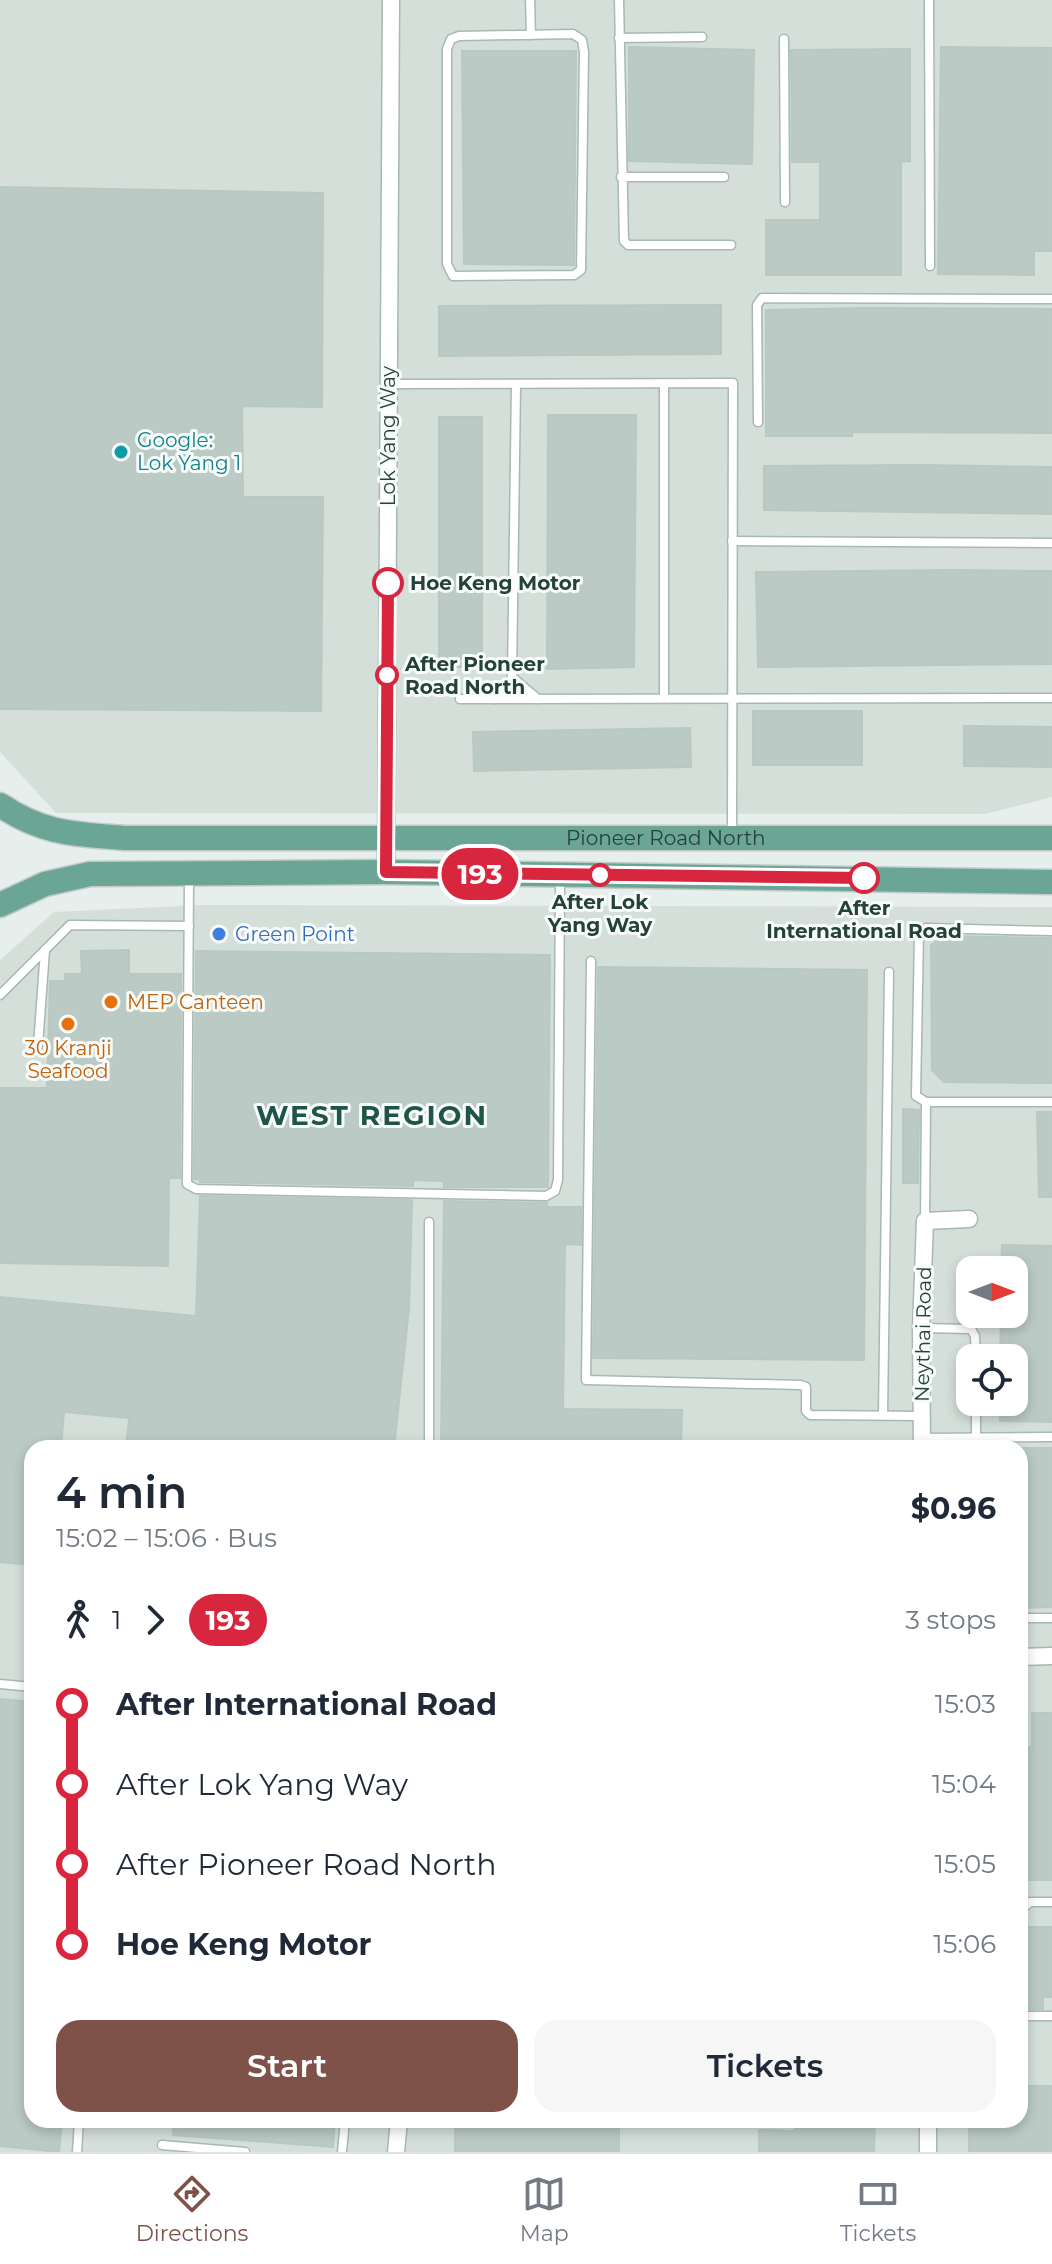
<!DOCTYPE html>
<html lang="en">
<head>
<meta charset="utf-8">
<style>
	:root { --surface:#fff; --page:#f6f6f7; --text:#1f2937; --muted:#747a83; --line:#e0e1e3; --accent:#7f5249 }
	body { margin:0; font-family:Montserrat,sans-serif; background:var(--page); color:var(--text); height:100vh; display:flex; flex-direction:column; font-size:30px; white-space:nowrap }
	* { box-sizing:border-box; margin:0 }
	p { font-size:26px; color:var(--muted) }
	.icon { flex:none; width:44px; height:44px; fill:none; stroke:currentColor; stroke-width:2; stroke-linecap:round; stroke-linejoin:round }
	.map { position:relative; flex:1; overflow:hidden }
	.panel { position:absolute; left:24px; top:1440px; width:1004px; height:688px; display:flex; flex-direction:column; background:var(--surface); border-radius:24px; box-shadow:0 4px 12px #0003 }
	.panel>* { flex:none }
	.badge { padding:0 16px; border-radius:26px; font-size:28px; line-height:52px }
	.needle { width:52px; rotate:90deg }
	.buttons { position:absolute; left:956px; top:1256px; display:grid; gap:16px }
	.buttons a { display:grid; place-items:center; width:72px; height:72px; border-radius:16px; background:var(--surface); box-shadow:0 4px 12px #0003; font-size:40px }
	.map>.badge { position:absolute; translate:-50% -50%; box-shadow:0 0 0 4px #fff }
	.legs { display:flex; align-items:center; gap:12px; height:88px; padding:0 32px; font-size:26px }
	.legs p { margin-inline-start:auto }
	.summary { display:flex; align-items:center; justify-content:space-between; height:136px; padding:0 32px }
	h1 { font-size:44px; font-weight:600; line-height:60px }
	.primary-button { display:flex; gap:16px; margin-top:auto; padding:16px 32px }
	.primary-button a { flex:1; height:92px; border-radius:24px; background:var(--accent); color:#fff; font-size:32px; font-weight:600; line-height:92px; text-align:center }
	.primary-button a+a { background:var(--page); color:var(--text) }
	ul { padding:0 32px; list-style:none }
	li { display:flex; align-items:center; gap:28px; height:80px; font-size:30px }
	li i { display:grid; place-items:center; width:12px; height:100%; margin:0 10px; background:currentColor }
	li i::after { content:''; width:20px; height:20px; margin:-10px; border:6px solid; border-radius:50%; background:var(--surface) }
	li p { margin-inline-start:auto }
	li:first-child i { background:linear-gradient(#0000 50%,currentColor 0) }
	li:last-child i { background:linear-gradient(currentColor 50%,#0000 0) }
	.tab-bar { display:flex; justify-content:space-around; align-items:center; height:112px; border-top:2px solid var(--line); background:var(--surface); font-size:22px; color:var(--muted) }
	.tab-bar a { display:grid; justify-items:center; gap:4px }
	.tab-bar .current { color:var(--accent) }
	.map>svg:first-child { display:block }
	.built { fill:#d4dfda; fill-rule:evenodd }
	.building { fill:#bbcac4; stroke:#b8c9c2; stroke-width:2 }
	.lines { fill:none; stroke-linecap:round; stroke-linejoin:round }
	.service-casing { stroke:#a8b8b2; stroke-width:11 }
	.minor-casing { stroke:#a8b8b2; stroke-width:19 }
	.primary-casing { stroke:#c2cac8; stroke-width:27 }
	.service { stroke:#fff; stroke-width:8 }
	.minor { stroke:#fff; stroke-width:16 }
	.primary { stroke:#6aa596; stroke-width:24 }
	.line-1-casing { stroke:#fff; stroke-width:18 }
	.line-1 { stroke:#d7263d; stroke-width:12 }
	.culture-dot { fill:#0f9aa8; stroke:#f7fbf9; stroke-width:3 }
	.stop-1-dot { fill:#fff; stroke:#d7263d; stroke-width:4 }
	.shop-dot { fill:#3f7fe0; stroke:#f7fbf9; stroke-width:3 }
	.food-dot { fill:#e8710a; stroke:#f7fbf9; stroke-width:3 }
	.labels { text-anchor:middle; stroke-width:6; stroke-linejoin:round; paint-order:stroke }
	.street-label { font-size:20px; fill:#24423a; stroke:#f7fbf9 }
	.culture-label { font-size:20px; fill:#0d838f; stroke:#f7fbf9; text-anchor:start }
	.stop-label { font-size:20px; font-weight:bold; fill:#24423a; stroke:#f7fbf9; text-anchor:start }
	.shop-label { font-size:20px; fill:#366cbe; stroke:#f7fbf9; text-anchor:start }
	.food-label { font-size:20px; fill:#c56008; stroke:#f7fbf9; text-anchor:start }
	.district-label { font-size:28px; font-weight:bold; letter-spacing:2px; fill:#1f5548; stroke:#f7fbf9 }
</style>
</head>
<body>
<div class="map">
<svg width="1052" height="2152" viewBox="0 0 1052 2152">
	<rect width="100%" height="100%" fill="#e6efeb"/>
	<g class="built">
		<polygon points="0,0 1052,0 1052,797 985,814 56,813 0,752"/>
		<path d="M203,905L1052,907V2152H0V960L54,912ZM970,1270H1014V1314H970ZM970,1358H1014V1402H970ZM32,1448H1020V2120H32Z"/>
	</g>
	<g class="building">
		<polygon points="629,47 754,50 752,164 629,161"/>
		<polygon points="941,47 1052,48 1052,251 1034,251 1034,275 938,274"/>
		<polygon points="910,49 910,161 901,162 901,275 766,275 766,220 820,220 820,162 792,162 791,50"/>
		<polygon points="462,51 576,51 574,265 464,264"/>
		<polygon points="0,187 323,193 322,407 242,406 243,497 323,497 321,711 0,709"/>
		<polygon points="721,305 721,354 439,356 439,306"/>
		<polygon points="866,308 1052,309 1052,433 852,432 852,436 766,436 766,310"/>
		<polygon points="548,415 636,415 634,667 547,669"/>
		<rect x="439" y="417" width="43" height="250"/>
		<polygon points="921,465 1052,467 1052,514 764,510 764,466"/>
		<polygon points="955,570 1052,571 1052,664 758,667 756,572"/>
		<rect x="753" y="711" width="109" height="54"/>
		<polygon points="964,726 1052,727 1052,767 964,766"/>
		<polygon points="690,728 691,767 474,771 473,732"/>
		<polygon points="943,936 1052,938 1052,1083 944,1082 932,1070 931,945"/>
		<polygon points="129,950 129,974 181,974 180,1178 169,1178 168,1266 0,1263 0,1088 47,1088 50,981 65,981 65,974 82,974 81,951"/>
		<polygon points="196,951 550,955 548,1187 444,1187 444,1181 413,1180 413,1186 200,1182 200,1179 194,1179"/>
		<polygon points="598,967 867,970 864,1360 593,1358"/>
		<polygon points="903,1109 919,1110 918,1183 903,1183"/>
		<polygon points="1037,1112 1052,1112 1052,1197 1039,1197"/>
		<polygon points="200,1196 412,1200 409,1309 394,1448 198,1448 161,1445 161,1448 147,1448 148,1442 127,1440 129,1418 64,1412 61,1448 32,1448 32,1565 0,1562 0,1297 196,1316"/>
		<polygon points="444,1201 547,1203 547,1207 581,1207 581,1245 565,1244 563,1409 682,1410 681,1448 441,1448"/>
		<polygon points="1002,1245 1052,1246 1052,1422 1000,1421 1000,1402 1014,1402 1014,1358 1000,1358 1001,1314 1014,1314 1014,1270 1001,1270"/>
		<polygon points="1020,1448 1052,1448 1052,1607 1020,1608"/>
		<polygon points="0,1699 32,1702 32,2120 62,2120 59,2152 0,2146"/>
		<polygon points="1032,1713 1052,1713 1052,1880 1020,1880 1020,1747 1032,1747"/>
		<polygon points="1020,1927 1052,1927 1052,1997 1043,1997 1043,2009 1020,2009"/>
		<polygon points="1020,2086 1052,2086 1052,2152 969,2152 969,2120 1020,2120"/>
		<polygon points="174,2120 335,2120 333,2147 173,2135"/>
		<polygon points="530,2120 619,2120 619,2152 455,2152 455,2127 530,2127"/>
		<polygon points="795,2120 875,2120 874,2152 759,2152 759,2130 795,2131"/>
	</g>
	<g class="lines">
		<g class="service-casing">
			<g id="service">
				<polyline points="530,0 531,35"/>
				<polyline points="619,0 624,241 628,245 731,245"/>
				<polyline points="929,0 930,266"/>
				<polygon points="573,34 582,40 584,52 581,270 574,275 453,276 447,264 447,49 451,39 459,36"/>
				<polyline points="619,38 702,37"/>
				<polyline points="784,39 785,202"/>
				<polyline points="621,177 724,177"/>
				<polyline points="389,384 733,383 732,834"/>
				<polyline points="664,384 664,697"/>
				<polyline points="758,422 757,305 762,298 1052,299"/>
				<polyline points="732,541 1052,543"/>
				<polyline points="512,677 538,699"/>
				<polyline points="460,699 1052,698"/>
				<polyline points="494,699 502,694 512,677 516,384"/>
				<polyline points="189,877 187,1184 196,1189 546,1196 555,1191 558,1180 560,879"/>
				<polyline points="1052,931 926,928 919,933 916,1096 926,1102 1052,1102"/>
				<polyline points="591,961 586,1380 801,1385 806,1387 806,1411 810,1415 921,1416"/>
				<polyline points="0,995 70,925 189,926"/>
				<polyline points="38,1046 45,950"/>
				<polyline points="925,1221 926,1102"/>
				<polyline points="921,1328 971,1329 975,1336 976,1358"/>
				<polyline points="976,1402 976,1437"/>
				<polyline points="883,1415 889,972"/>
				<polyline points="922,1438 1052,1437"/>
				<polyline points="429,1448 429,1222"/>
				<polyline points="1020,1618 1052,1618"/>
				<polyline points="0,1684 32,1687"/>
				<polyline points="1020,1911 1030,1902 1052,1902"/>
				<polyline points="1020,2016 1052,2016"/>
				<polyline points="162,2145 245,2152"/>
				<polyline points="77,2152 79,2120"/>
				<polyline points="342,2152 345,2120"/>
			</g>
		</g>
		<g class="minor-casing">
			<g id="minor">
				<polyline points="386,872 391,0"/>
				<polyline points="922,1448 921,1328 925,1221 969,1219"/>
				<polyline points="1020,1657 1052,1656"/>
				<polyline points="928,2120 928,2152"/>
				<polyline points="396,2152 399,2120"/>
			</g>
		</g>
		<g class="primary-casing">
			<g id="primary">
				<path id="s1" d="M0,805C43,834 74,834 124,838H1052"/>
				<polyline points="0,905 45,884 90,874 386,872 1052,882"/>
			</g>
		</g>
		<use href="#service" class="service"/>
		<use href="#minor" class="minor"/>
		<use href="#primary" class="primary"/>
	</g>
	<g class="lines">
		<g class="line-1-casing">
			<polyline id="line-1" points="388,583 386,872 864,878"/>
		</g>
		<use href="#line-1" class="line-1"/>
	</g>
	<circle class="culture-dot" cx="121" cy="452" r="8"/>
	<g class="stop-1-dot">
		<circle cx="388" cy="583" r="14"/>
		<circle cx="387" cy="675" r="10"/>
		<circle cx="600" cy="875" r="10"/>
		<circle cx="864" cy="878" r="14"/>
	</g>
	<circle class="shop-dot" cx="219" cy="934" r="8"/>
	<g class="food-dot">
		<circle cx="111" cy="1002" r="8"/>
		<circle cx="68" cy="1024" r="8"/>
	</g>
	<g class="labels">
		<g class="street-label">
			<text transform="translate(388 436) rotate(-90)" y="7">Lok Yang Way</text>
			<text dy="7" stroke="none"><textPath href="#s1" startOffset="672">Pioneer Road North</textPath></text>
			<text transform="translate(923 1334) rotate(-89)" y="7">Neythai Road</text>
		</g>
		<g class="culture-label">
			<text x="137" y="447">Google:<tspan x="137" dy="23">Lok Yang 1</tspan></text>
		</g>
		<g class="stop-label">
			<text x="410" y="590">Hoe Keng Motor</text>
			<text x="405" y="671">After Pioneer<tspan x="405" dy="23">Road North</tspan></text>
			<text x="600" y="909" text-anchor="middle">After Lok<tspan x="600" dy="23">Yang Way</tspan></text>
			<text x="864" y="915" text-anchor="middle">After<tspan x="864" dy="23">International Road</tspan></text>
		</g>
		<g class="shop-label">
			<text x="235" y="941">Green Point</text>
		</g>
		<g class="food-label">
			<text x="127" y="1009">MEP Canteen</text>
			<text x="68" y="1055" text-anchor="middle">30 Kranji<tspan x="68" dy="23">Seafood</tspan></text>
		</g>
		<g class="district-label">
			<text x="372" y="1125">WEST REGION</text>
		</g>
	</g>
</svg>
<div class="buttons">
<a><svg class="needle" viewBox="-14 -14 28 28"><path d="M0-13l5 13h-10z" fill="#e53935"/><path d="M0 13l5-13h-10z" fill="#747a83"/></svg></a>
<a><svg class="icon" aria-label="locate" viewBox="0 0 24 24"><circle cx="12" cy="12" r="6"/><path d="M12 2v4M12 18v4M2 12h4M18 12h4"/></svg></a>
</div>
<b class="badge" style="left:480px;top:874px;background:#d7263d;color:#fff">193</b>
<section class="panel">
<div class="summary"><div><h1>4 min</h1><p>15:02 – 15:06 · Bus</p></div><b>$0.96</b></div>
<div class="legs"><svg class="icon" aria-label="walk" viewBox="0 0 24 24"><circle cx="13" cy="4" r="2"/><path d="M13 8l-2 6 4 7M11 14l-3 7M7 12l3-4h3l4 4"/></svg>1<svg class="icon" aria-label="forward" viewBox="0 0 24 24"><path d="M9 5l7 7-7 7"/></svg><b class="badge" style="background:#d7263d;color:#fff">193</b><p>3 stops</p></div>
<ul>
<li><i style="color:#d7263d"></i><b>After International Road</b><p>15:03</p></li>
<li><i style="color:#d7263d"></i><span>After Lok Yang Way</span><p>15:04</p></li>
<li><i style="color:#d7263d"></i><span>After Pioneer Road North</span><p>15:05</p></li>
<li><i style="color:#d7263d"></i><b>Hoe Keng Motor</b><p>15:06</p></li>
</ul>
<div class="primary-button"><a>Start</a><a>Tickets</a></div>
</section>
</div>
<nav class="tab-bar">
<a class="current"><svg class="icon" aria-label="directions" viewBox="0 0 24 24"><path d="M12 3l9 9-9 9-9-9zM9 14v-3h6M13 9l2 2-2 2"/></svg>Directions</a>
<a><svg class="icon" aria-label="map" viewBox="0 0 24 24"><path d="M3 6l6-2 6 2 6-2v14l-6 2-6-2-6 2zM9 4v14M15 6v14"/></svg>Map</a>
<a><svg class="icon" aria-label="tickets" viewBox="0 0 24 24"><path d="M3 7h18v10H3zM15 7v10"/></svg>Tickets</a>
</nav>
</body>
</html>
